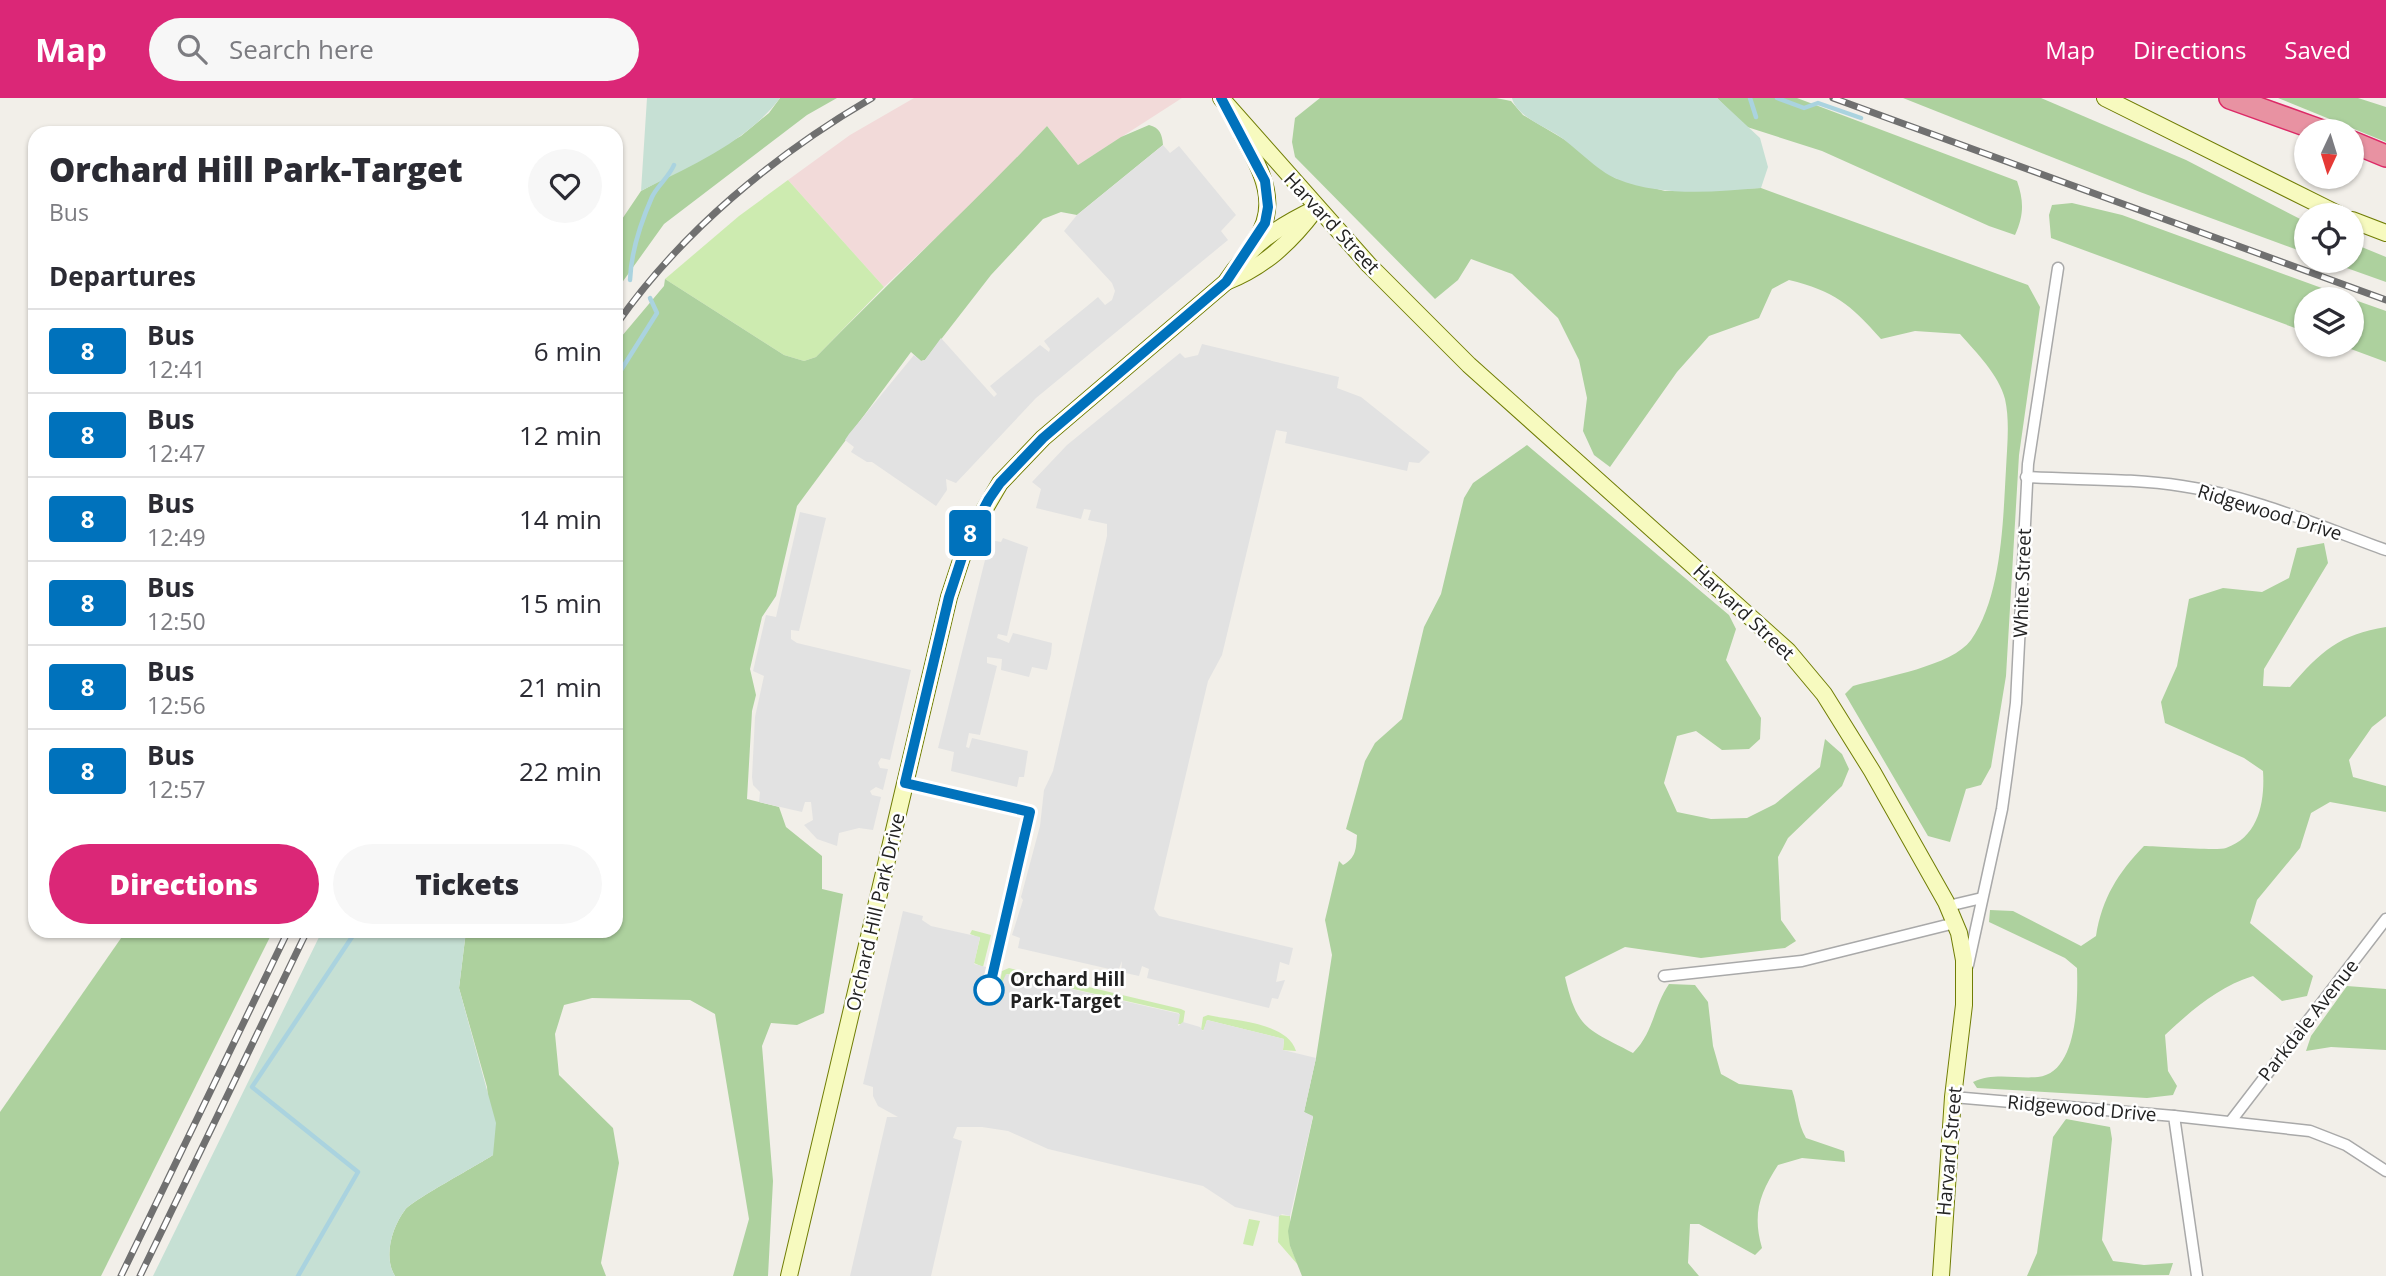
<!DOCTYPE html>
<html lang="en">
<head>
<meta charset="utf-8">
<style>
	:root { --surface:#fff; --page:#f7f7f7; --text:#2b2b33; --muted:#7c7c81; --line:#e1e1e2; --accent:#db2777 }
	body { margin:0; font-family:"Open Sans",sans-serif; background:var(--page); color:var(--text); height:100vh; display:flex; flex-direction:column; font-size:26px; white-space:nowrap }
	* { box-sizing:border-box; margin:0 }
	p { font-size:23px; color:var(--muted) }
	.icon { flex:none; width:38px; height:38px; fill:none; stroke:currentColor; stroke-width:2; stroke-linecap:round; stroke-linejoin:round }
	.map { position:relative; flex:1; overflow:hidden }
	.side { position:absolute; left:28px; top:28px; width:595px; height:812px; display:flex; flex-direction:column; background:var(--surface); border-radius:21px; box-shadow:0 2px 5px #0004 }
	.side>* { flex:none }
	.badge { padding:0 14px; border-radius:5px; font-size:24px; line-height:46px }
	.needle { width:46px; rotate:184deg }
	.tools { position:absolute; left:2294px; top:21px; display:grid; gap:14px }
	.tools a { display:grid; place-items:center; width:70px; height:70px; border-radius:50%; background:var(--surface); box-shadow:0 2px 5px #0004; font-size:35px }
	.map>.badge { position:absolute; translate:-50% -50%; box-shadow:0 0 0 4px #fff }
	h2 { padding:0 21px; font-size:26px; line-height:63px }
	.round { display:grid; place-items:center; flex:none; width:74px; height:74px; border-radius:37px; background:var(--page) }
	.overview { display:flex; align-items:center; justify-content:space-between; height:119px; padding:0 21px }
	h1 { font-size:33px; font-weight:800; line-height:52px }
	.button { display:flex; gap:14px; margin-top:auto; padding:14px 21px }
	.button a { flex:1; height:80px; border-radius:42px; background:var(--accent); color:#fff; font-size:28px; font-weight:800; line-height:80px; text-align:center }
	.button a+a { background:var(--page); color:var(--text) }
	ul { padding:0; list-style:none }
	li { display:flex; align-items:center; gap:21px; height:84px; padding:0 21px; border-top:2px solid var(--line) }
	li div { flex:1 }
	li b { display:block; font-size:26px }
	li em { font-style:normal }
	li .badge { min-width:77px; font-weight:700; text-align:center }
	header { display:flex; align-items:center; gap:42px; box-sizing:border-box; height:98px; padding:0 35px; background:var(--accent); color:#fff }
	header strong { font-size:33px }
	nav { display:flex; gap:38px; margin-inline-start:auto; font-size:24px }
	.search { width:490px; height:63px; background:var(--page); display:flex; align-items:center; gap:18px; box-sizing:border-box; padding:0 24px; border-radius:38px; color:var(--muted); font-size:26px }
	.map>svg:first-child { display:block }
	.commercial { fill:#f2dad9 }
	.grass { fill:#cdebb0 }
	.forest { fill:#add19e }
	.wetland { fill:#c6e0d4 }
	.parking { fill:#e2e2e2 }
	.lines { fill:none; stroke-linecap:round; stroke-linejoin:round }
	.stream { stroke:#aad3df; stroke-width:4.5 }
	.street-casing { stroke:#a9a9a9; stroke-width:13 }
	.secondary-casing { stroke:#707d05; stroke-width:18 }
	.highway-casing { stroke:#dc2a67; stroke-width:24 }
	.street { stroke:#fff; stroke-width:10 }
	.secondary { stroke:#f7fabf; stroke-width:16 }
	.highway { stroke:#e892a2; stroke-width:21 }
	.rail-casing { stroke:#707070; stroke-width:7 }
	.rail { stroke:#fff; stroke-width:4.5; stroke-dasharray:13; stroke-linecap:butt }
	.line-casing { stroke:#fff; stroke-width:16 }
	.line { stroke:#0072bc; stroke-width:10 }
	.stop-dot { fill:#fff; stroke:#0072bc; stroke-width:3.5 }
	.labels { text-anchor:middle; stroke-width:5; stroke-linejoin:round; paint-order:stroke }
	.street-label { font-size:19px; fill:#222; stroke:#fff }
	.stop-label { font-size:19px; font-weight:bold; fill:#222; stroke:#fff; text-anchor:start }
</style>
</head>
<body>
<header>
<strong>Map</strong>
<div class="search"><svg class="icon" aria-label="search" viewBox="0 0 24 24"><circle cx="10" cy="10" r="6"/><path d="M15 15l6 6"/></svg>Search here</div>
<nav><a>Map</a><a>Directions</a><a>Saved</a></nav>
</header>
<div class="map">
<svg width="2386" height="1178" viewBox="0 0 2386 1178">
	<rect width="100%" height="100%" fill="#f2efe9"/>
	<polygon class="commercial" points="914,0 1182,0 1078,67 1047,28 978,100 884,189 788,82 850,37"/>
	<g class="grass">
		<polygon points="788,82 884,189 816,259 804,263 784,257 665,181 739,118"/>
		<polygon points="972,832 991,837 983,869 974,865 980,840 970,836"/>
		<polygon points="1009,870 1181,911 1185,913 1183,926 1177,926 1179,915 1007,876 1004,885 1000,884 1002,873"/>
		<path d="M1208,917C1234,923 1287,924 1296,953L1283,952L1284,941L1207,922L1204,932H1201L1203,919Z"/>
		<polygon points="1279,1117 1290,1118 1290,1148 1298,1167 1278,1144"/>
		<polygon points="1249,1121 1260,1123 1253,1148 1243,1146"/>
	</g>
	<g class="forest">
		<polygon points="780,0 837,0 807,17 664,126 616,193 616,130 641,93 741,38 769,15"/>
		<path d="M1320,0H1496L1511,3L1523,17L1572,46L1615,80L1665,93L1761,90L2028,187L2040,209L2019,357L2006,578L1991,669L1981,687L1966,691L1950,744L1928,738L1845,596L1853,588C1884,579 1952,568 1971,542C2002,498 2003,422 2006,371C2007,349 2010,323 2005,301C1999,277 1976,254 1960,236L1915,233L1881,241C1850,206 1834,193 1789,182L1772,191L1759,220L1709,238L1677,274L1610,369L1594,357L1583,333L1587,300L1579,262L1558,220L1512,176L1471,161L1458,182L1435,201L1295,59L1292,44L1295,20Z"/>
		<path d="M1717,0H1797L2017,83C2024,103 2024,117 2015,137L1989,128L1822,53L1744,28Z"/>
		<polygon points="1903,0 2041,0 2186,62 2306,124 2306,155 2140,94"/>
		<polygon points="2278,0 2358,0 2386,9 2386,44"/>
		<path d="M1149,27C1160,30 1162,36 1163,47L1077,117L1061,114L1043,121L991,177L925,262L921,263L911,254L797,408L776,498L762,519L750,571L756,597L752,613L747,701L779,709L786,729L822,758V791L843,796L824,915L797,927L771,925L762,948L773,1083L768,1178H733L749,1121L715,916L690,902L592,900L564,907L555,936L559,977L613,1030L619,1065L601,1165L606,1178H395C383,1159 392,1129 405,1112C411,1103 478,1067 493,1057L487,989L459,890L466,833H616V245L664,188L665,181L784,257L804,263L816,259C892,181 972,107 1047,28L1078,67L1121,39Z"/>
		<polygon points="2072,105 2122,117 2352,201 2306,201 2306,234 2051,140 2049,117 2052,107"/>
		<polygon points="2352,145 2386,159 2386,184 2327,163 2352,163"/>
		<polygon points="2352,201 2386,213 2386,264 2340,247 2352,247"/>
		<path d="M1527,347L1729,517L1736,531L1726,562L1761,620L1760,641L1749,651L1722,652L1696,633L1677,638L1664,685L1677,714L1711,721L1747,720L1775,706L1820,669L1825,641L1842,656L1849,671L1842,688L1788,740L1778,759L1781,822L1796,843L1785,850L1701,860L1625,849L1565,879C1577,932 1588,931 1633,955C1654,934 1653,910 1669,886L1695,887L1708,904L1713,948L1721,976L1739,986L1792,992C1798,1009 1797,1025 1806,1040L1844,1053L1845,1064L1802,1060L1778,1067C1760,1095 1752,1116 1762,1150L1755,1157L1699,1126H1690L1688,1165L1699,1178H1302L1290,1148L1288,1133L1313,1019L1304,1014L1316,960L1332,857L1325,822L1339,763L1343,767C1356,760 1356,751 1357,737L1346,731L1365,663L1375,645L1402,621L1424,529L1441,496L1464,400L1473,385Z"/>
		<path d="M2324,445L2328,465L2264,571L2263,588L2290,589C2320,554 2340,536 2386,529V618L2372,629L2349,662L2353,679L2386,688V714L2330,704L2311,715L2300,750L2257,802L2250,825L2313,878L2307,898L2282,903L2253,878C2218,889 2192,912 2165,937L2168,973L2177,988L2173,997L2147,1000L1977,990L1973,984C1994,974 2015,981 2038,979C2078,975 2078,901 2077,870L2065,860L1989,824L1990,812L2013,813L2081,848L2096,838C2102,800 2118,775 2144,748C2158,748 2217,753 2226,750C2259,739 2265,703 2263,673L2244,660L2165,625L2161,604L2177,568L2189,501L2223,490L2262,494L2289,480L2297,450Z"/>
		<polygon points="126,833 273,833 101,1178 0,1178 0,1014"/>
		<polygon points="2347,888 2386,891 2386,952 2331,949 2306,953 2311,938"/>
		<polygon points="2066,1021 2110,1029 2112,1041 2102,1142 2113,1163 2144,1167 2173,1165 2169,1177 2027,1178 2037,1155 2053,1039"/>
	</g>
	<g class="wetland">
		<path d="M647,0H780C747,44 690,68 641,93Z"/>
		<path d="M1512,0H1717L1760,40L1768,69L1761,90C1713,94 1662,99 1617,81C1597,73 1575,48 1556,36C1541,27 1516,17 1512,0Z"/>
		<path d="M322,833H466L459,890L496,1025L493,1057C478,1067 411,1103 405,1112C392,1129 383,1159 395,1178H153Z"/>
	</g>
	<g class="parking">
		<polygon points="1163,47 1170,55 1179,48 1236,117 1221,133 1228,142 1036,300 956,385 946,381 947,392 936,408 872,364 867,364 851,354 854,349 845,342 849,336 914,257 921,263 925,262 941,240 994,299 997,296 990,288 1040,247 1049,254 1050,251 1044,243 1086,209 1098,199 1105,207 1112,202 1115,193 1112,185 1064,133 1077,117"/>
		<polygon points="1202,246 1339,279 1337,290 1361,299 1430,354 1419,365 1409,364 1407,373 1285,345 1287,334 1276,332 1222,557 1208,583 1154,811 1159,818 1293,850 1289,867 1280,864 1276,884 1285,882 1278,901 1272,900 1269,910 1147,880 1149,871 1142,868 1139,878 1121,874 1122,863 1118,873 1018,850 1020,840 1012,837 1023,802 1021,799 1040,728 1044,692 1053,673 1107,438 1107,426 1088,422 1091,412 1084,411 1081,421 1036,410 1041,391 1032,384 1067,347 1180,255 1185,260 1198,257"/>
		<polygon points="800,414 826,420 799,533 791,532 791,541 797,545 911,572 890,662 881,660 878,665 880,670 888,671 883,692 876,689 870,693 872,697 881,699 873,732 859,730 839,735 837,748 817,741 804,727 813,722 811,704 805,704 802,714 759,704 760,694 753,687 752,679 755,619 764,578 753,573 766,517 776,519"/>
		<polygon points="1003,440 1028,449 1007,538 998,536 997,540 1009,545 1013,535 1052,545 1051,556 1047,572 1032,569 1029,579 1001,572 1002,561 987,559 987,565 997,568 980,637 969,635 966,649 969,650 972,640 1028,653 1024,679 1019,679 1017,689 951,673 954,654 938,650 990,442 1001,444"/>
		<polygon points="903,813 923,818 922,822 931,828 980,839 974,866 1002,873 999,883 1002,885 1006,876 1180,916 1178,928 1183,924 1200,929 1203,933 1207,922 1284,941 1283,952 1316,960 1304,1014 1313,1018 1290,1118 1282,1116 1278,1119 1235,1109 1203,1088 1048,1051 1008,1033 982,1029 957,1029 953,1040 962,1043 931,1178 850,1178 887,1019 898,1019 878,1008 873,998 873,989 863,986"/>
	</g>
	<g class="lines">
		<g class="stream">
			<polyline points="1750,0 1756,19"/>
			<polyline points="1777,0 1804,10 1818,5 1861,20"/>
			<path d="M630,182C631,155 641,124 652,99C657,88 669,79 674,67"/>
			<polyline points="616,280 657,215 650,200"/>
			<polyline points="298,1178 358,1074 252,989 356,833"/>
		</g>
		<g class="street-casing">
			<g id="street">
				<path d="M2026,379C2078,382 2131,380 2182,388C2252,398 2319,428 2386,452"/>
				<polyline points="1948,808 1982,800"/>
				<polyline points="1968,867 2002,711 2007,675 2016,605 2028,366 2058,170"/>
				<polyline points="1664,878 1802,863 1955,825"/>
				<polyline points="1953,999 2174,1018 2197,1178"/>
				<polyline points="2174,1018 2310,1033 2346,1047 2386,1073"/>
				<polyline points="2231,1023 2386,821"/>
			</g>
		</g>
		<g class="secondary-casing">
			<g id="secondary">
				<polyline points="1221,0 1369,167 1469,267 1788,553 1824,596 1872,673 1946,804 1959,835 1964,862 1964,907 1953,999 1941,1178"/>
				<polyline points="2105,0 2340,117"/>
				<path d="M1242,37C1261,72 1281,106 1255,143"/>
				<polyline points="2352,122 2386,135"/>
				<path d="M1226,184C1264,169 1290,145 1315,112"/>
				<path d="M789,1178L949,499L969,438L1000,385L1043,340L1226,184C1250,147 1277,129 1317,110"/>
			</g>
		</g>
		<g class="highway-casing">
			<g id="highway">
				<polyline points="2230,0 2322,33"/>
				<polyline points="2352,44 2386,58"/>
			</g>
		</g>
		<use href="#street" class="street"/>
		<use href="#secondary" class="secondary"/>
		<use href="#highway" class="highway"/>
		<g class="rail-casing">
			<g id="rail">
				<polyline points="1833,0 2386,202"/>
				<path d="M616,227C681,134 774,57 872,0"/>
				<polyline points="121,1178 288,833"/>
				<polyline points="140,1178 307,833"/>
			</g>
		</g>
		<use href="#rail" class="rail"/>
	</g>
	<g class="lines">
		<g class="line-casing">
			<polyline id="line" points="989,892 1030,714 905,685 949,499 969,438 989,401 1000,385 1043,340 1226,184 1265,125 1268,109 1265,83 1221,0"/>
		</g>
		<use href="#line" class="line"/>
	</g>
	<circle class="stop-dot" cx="989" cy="892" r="14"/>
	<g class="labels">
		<g class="street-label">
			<text transform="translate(1332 125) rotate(47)" y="7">Harvard Street</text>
			<text transform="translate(2270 414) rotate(17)" y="7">Ridgewood Drive</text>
			<text transform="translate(2022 485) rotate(-88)" y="7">White Street</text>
			<text transform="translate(1744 514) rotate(43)" y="7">Harvard Street</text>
			<text transform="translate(875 814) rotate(-77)" y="7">Orchard Hill Park Drive</text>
			<text transform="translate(2308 922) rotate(-52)" y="7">Parkdale Avenue</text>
			<text transform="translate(2082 1010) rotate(5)" y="7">Ridgewood Drive</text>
			<text transform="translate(1949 1053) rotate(-85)" y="7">Harvard Street</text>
		</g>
		<g class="stop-label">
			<text x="1010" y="888">Orchard Hill<tspan x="1010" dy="22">Park-Target</tspan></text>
		</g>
	</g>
</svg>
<div class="tools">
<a><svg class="needle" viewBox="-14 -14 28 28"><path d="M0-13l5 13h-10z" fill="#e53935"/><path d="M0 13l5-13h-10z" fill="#7c7c81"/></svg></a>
<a><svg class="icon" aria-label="locate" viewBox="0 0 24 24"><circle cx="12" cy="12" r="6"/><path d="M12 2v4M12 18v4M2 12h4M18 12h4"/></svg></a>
<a><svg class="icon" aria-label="layers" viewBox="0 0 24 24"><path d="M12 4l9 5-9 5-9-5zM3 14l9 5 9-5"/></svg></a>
</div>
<b class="badge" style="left:970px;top:435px;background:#0072bc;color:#fff">8</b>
<section class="side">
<div class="overview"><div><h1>Orchard Hill Park-Target</h1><p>Bus</p></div><a class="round"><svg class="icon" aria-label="heart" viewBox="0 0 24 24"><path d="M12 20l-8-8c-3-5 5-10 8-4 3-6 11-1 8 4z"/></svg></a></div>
<h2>Departures</h2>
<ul>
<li><span class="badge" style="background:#0072bc;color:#fff">8</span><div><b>Bus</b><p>12:41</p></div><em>6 min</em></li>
<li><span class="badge" style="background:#0072bc;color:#fff">8</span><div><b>Bus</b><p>12:47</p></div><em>12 min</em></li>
<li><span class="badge" style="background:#0072bc;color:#fff">8</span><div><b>Bus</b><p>12:49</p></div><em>14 min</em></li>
<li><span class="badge" style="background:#0072bc;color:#fff">8</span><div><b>Bus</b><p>12:50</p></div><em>15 min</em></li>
<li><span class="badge" style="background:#0072bc;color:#fff">8</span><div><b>Bus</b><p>12:56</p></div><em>21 min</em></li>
<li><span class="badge" style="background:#0072bc;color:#fff">8</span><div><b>Bus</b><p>12:57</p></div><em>22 min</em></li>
</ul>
<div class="button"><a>Directions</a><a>Tickets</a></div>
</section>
</div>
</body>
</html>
